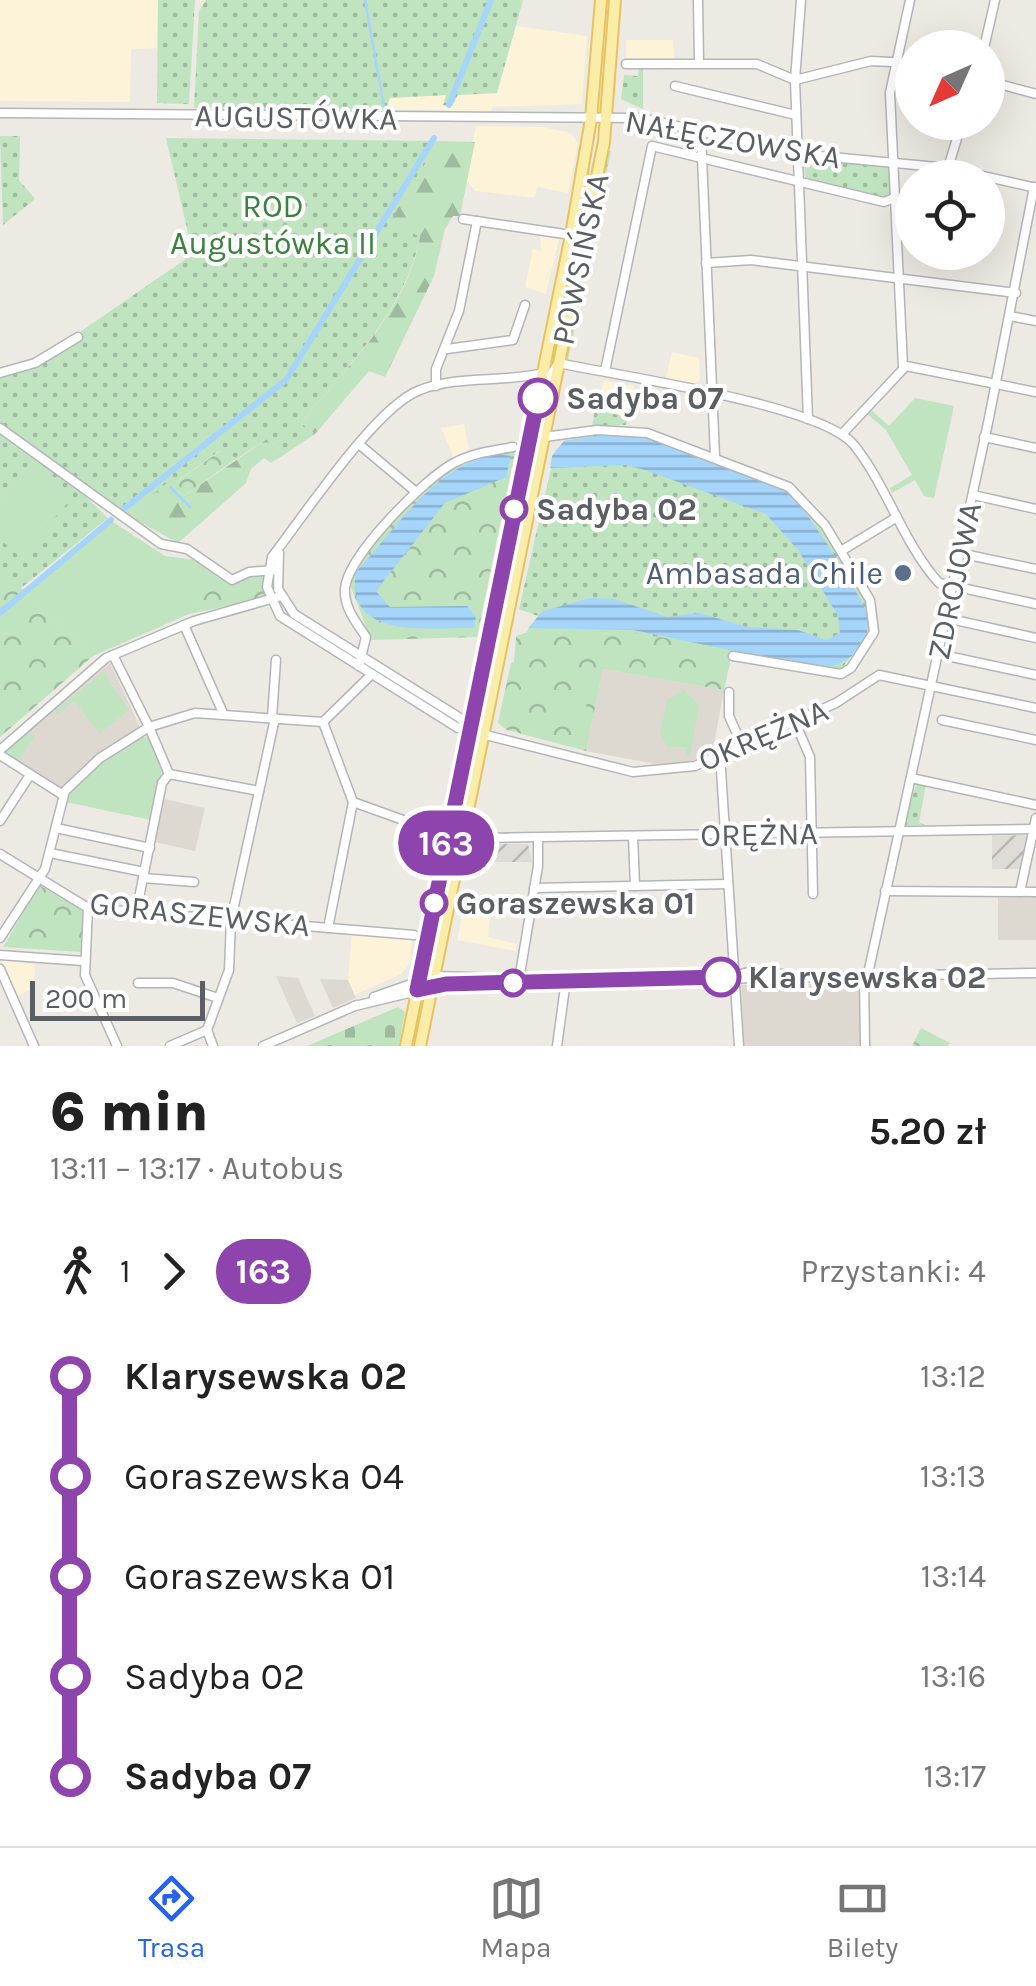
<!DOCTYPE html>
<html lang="pl">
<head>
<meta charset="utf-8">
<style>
	:root { --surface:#fff; --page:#f2f2f2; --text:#222; --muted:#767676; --line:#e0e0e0; --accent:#2563eb }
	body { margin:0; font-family:Karla,sans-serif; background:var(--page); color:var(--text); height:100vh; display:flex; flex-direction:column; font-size:38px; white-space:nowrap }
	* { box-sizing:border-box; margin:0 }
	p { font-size:32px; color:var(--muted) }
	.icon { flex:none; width:55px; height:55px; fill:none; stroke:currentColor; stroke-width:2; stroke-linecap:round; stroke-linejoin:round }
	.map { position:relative; height:1046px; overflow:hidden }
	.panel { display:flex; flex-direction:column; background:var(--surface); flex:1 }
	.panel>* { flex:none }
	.badge { padding:0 20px; border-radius:32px; font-size:35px; line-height:65px }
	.needle { width:65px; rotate:225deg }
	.tools { position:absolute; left:895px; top:30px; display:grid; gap:20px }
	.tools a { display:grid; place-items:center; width:110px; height:110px; border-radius:50%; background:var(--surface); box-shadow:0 10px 40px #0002; font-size:50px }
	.scale { position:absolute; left:30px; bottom:25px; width:175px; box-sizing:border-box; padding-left:10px; border:5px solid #5b5e62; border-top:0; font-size:28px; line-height:35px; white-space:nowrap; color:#5b5e62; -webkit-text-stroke:8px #fff; paint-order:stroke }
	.map>.badge { position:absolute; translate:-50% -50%; box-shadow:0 0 0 5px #fff }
	.legs { display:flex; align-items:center; gap:15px; height:110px; padding:0 50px; font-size:32px }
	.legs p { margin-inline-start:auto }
	.headline { display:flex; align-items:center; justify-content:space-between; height:170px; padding:0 50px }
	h1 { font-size:55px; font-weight:800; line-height:75px }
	ul { padding:0 50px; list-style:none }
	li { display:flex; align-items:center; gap:35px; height:100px; font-size:38px }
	li i { display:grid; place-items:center; width:15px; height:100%; margin:0 12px; background:currentColor }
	li i::after { content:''; width:25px; height:25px; margin:-12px; border:8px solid; border-radius:50%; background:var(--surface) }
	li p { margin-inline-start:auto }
	li:first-child i { background:linear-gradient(#0000 50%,currentColor 0) }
	li:last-child i { background:linear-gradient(currentColor 50%,#0000 0) }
	.tab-bar { display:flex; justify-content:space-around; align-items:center; height:140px; border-top:2px solid var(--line); background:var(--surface); font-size:28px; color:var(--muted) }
	.tab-bar a { display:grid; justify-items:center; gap:5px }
	.tab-bar .current { color:var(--accent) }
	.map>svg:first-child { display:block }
	.commercial { fill:#fcf3d9 }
	.industrial { fill:url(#industrial-furrows) }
	.education { fill:#ddd9d1 }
	.grass { fill:url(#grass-dots) }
	.forest { fill:url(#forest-firs) }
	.cemetery { fill:url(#cemetery-stones) }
	.park { fill:url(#park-crowns) }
	.pitch { fill:#c0e3c0 }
	.water { fill:url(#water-rules) }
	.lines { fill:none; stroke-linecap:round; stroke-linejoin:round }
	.stream { stroke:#a5d5fa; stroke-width:2.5 }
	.canal { stroke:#a5d5fa; stroke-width:6 }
	.minor-casing { stroke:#b3b5b9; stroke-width:11 }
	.major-casing { stroke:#e9c25f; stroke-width:14 }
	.minor { stroke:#fff; stroke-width:8 }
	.major { stroke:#faedaa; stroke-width:10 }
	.line-1-casing { stroke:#fff; stroke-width:22 }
	.line-1 { stroke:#8e44ad; stroke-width:15 }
	.stop-1-dot { fill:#fff; stroke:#8e44ad; stroke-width:5 }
	.service-dot { fill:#5c6f8a; stroke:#fff; stroke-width:4 }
	.labels { text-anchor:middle; stroke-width:8; stroke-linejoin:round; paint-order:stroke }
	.street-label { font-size:32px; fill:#5b5e62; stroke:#fff }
	.park-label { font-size:32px; fill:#39833d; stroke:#fff }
	.stop-label { font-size:32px; font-weight:bold; fill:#5b5e62; stroke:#fff; text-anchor:start }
	.service-label { font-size:32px; fill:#4e5e75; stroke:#fff; text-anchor:end }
</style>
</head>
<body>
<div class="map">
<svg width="1036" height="1046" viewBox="0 0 1036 1046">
	<defs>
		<pattern id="industrial-furrows" width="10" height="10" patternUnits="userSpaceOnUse" patternTransform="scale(2.5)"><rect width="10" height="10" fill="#dedcd7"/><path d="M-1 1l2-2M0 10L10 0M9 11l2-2" fill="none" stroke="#b7b6b2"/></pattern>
		<pattern id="grass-dots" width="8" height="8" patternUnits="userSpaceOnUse" patternTransform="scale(2.5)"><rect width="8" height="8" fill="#c0e3c0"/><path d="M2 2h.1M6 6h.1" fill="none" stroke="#9fbb9f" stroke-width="1.8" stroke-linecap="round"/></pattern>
		<pattern id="forest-firs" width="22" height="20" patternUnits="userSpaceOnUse" patternTransform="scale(2.5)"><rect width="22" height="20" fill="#c0e3c0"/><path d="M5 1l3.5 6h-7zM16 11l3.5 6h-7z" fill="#9fbb9f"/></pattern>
		<pattern id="cemetery-stones" width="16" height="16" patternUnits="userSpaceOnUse" patternTransform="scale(2.5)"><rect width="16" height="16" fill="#c0e3c0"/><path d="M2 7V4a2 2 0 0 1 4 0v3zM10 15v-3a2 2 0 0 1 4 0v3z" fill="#9fbb9f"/></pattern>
		<pattern id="park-crowns" width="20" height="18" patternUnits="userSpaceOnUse" patternTransform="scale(2.5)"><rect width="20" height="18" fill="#c0e3c0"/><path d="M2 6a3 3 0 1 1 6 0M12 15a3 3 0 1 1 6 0" fill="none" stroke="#9fbb9f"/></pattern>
		<pattern id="water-rules" width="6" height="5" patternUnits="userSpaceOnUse" patternTransform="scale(2.5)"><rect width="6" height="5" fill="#a5d5fa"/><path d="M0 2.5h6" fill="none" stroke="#89b0ce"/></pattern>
	</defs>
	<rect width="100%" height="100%" fill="#edeae3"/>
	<g class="commercial">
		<polygon points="0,0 158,0 157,48 131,49 130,102 0,101"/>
		<polygon points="516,26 587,36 582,104 493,107 490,112 387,110 389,98 447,95 444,103 454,104 458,95 497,93"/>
		<polygon points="626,40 673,40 674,59 626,60"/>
		<polygon points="476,126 543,127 571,133 578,144 568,193 537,187 535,198 475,191 466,180"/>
		<polygon points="540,235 559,239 546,294 525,287 533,249 541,251"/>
		<polygon points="672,352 699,358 700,379 694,384 666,378"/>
		<polygon points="604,381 634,386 628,417 595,410"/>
		<polygon points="464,424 469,450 454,458 441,428"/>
		<polygon points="465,901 491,906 488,937 517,944 516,951 457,940"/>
		<polygon points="352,934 412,938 410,963 401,974 354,995 348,980"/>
		<polygon points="2,961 35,964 34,988 16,996"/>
	</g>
	<g class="industrial">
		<polygon points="1024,835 1028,839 1021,869 992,869 992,836"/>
		<polygon points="489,844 528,844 532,862 489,862"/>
	</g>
	<g class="education">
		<polygon points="110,663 140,727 59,788 6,753 18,737"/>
		<polygon points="603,669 724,690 712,754 688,762 655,764 586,751"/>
		<polygon points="164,799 205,808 195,851 155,842"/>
		<polygon points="1036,897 1036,940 998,940 998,898"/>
		<polygon points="276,976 298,978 315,1016 297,1023"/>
		<polygon points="320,979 348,980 356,998 333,1008"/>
		<polygon points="859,983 860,1046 744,1046 741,985"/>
	</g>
	<g class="grass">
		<polygon points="158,0 195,0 189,104 157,103"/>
		<polygon points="206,0 523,0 497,93 458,95 452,106 443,105 446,95 390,98 386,110 194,108 199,11"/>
		<polygon points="639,68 643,68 643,109 621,99 624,75 638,76"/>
		<polygon points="0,136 20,136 19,180 35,199 3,225"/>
		<path d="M166,138L439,141L391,220L420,237C406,309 347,367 301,423L315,434L285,454L267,439L233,461L219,451L176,482L188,493L184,496L168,483L127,515L0,424V376L32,370L83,338L80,332L193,254Z"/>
		<polygon points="592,148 586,211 553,366 547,374"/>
		<polygon points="608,151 611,151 568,360 566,355"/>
		<polygon points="812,159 890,168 892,196 886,200 806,181 804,162"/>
		<polygon points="595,410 628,417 626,425 592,426"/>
		<polygon points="0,431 67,479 108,518 21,588 0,595 0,539 20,556 32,462 0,499"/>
		<polygon points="606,432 648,436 790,491 822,525 866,598 872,631 840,670 590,626 526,632 538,616 519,609 555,451 564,441"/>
		<polygon points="531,452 536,453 480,706"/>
		<polygon points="470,755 433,958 444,876"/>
		<polygon points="917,782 926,784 919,822 925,825 903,825"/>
	</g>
	<g class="forest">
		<path d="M439,141L475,142L460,216H453L445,229L434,276L385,377L369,371L315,434L301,423C346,368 408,309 420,237L390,221Z"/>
		<polygon points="267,439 285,454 271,463 264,458 251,469 246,483 178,543 127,515 168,482 184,496"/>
	</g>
	<polygon class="cemetery" points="398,1007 405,1012 399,1046 307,1046"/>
	<g class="park">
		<polygon points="220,451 233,461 188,493 175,483"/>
		<path d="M515,452L477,637L371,640L351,587L353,571C408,507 424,463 515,452Z"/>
		<polygon points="0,568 93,656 0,737"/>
		<polygon points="245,576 263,576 266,598 189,614 220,579"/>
		<polygon points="590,626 733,649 724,690 603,669 586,751 507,730 498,723 511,663 514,662 516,636 534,630"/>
		<polygon points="26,730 35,736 18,761 5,751"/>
		<polygon points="39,885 83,911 81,952 3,947"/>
		<polygon points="921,1028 950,1043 948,1046 912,1046"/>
	</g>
	<g class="pitch">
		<polygon points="915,398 954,406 934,498 924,496 915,480 892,493 890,488 912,475 886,430 866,413 870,409 889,426"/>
		<polygon points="32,462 73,497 20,557 0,539 0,499"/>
		<polygon points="113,522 165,556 195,560 220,579 189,614 93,656 25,592"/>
		<polygon points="106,670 105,676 129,710 100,733 74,701 58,714 55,711"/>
		<polygon points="572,690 589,694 582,723 565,718"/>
		<polygon points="684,690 699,705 690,756 685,755 687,747 668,747 660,735 667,700"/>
		<path d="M141,736L148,738L163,767L151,820L66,802C78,772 115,753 141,736Z"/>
	</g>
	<g class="water">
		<path d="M612,434C661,439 756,464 793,498C807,510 864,599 867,615C873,646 845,669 816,668L633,630L528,628L543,611L591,598L614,599L667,617L699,613L747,627L798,630L826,640L840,633L838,616L798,550L766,514L645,470L625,465L550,468L552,456L564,441Z"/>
		<path d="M497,454L511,456L506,477L445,503L376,591L390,607L467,606L476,616L474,628C430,627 344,641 356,572C398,527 434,465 497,454Z"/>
	</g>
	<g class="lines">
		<g class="stream">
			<polyline points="365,0 385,112 446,112"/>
			<polyline points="170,487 190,507"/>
		</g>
		<g class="canal">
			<polyline points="449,105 491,0"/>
			<polyline points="121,511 286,380 434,138"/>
			<polyline points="0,613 111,520"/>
		</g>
		<g class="minor-casing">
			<g id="minor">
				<polyline points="698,0 699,63"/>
				<polyline points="801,0 795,80 808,419"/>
				<polyline points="984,48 995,0"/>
				<polyline points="626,64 757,64 795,80 871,61 912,63"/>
				<polyline points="988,81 1036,94"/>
				<polyline points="675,86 796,115"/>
				<polyline points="0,113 642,118 799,154 948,168 1036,188"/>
				<polyline points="701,135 715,456"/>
				<polyline points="948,168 962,122"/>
				<polyline points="463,219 571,235"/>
				<polyline points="706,263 751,260 1016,293"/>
				<polyline points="1010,316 1036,321"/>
				<polyline points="447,349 513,340 525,305"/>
				<polyline points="903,367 890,93 910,0"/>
				<polyline points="605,371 652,146 884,202 894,198"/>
				<polyline points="0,373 35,363 78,337"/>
				<path d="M543,373C503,383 458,375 420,390C376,406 303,517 272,557L267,587L280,616L458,728L633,772L695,766L836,703L879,675L1036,708"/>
				<polyline points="436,386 436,369 459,311 477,221"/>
				<path d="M542,386L559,363C617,376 821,404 854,445C887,486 903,543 939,583L1036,604"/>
				<polyline points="535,423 544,437 597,430 647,433 789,487 825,525 870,600 874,632 851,668 841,674 733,656"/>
				<polyline points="0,428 161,544 187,549 232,580 249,572 276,570"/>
				<polyline points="843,433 906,366 1036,392"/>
				<polyline points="984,437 1036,448"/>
				<polyline points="360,445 416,492"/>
				<polyline points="973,495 1036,509"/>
				<polyline points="841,551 897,517"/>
				<polyline points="279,553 278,589 294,614 460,718 468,728"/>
				<polyline points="959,553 1036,569"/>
				<polyline points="946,618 1036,638"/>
				<polyline points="184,625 223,713"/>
				<polyline points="938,654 1036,675"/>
				<polyline points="113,655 149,727 195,713 323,722 353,802"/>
				<path d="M359,666L366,637C356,622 344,608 345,589C347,556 425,478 454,463C472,453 492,451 513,447"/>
				<polyline points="729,692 729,716 742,745"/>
				<polyline points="272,718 276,660"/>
				<polyline points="942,720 1036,740"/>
				<polyline points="323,722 371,675"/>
				<polyline points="795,722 810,757 813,894"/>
				<polyline points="0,750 106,658 194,621 281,596"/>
				<polyline points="0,755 63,795"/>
				<polyline points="720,755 739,1046"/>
				<polyline points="169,774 259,791"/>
				<polyline points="911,778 1036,805"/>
				<polyline points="353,802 431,830"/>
				<polyline points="0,821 30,775"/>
				<polyline points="56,828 150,848"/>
				<polyline points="633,836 635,886"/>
				<polyline points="481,838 1036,829"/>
				<polyline points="50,853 144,872"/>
				<polyline points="0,854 88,908 414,935"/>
				<polyline points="143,878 194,882"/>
				<polyline points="534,888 728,884"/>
				<polyline points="885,891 1036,892"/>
				<polyline points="1020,892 1036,818"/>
				<polyline points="88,908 85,975 117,1046"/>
				<polyline points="328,928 353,802"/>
				<polyline points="0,938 45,869 65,791 100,758 149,727 169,774 162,783 136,913"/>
				<polyline points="0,955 83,961"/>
				<polyline points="0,969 34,1046"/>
				<polyline points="864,974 865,1046"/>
				<polyline points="868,974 988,423 1034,187"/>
				<polyline points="734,976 748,972 784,974"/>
				<polyline points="519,980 538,866 538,838"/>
				<polyline points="138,983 173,983 218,998"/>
				<polyline points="374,997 434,976 566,980"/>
				<polyline points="355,1006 446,984 1036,973"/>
				<polyline points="170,1046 207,1030"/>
				<polyline points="213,1046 207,1030 229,970 231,920 275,718"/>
				<polyline points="263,1046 357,1005"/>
				<polyline points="557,1046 566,980"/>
			</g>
		</g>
		<g class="major-casing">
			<g id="major">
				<polyline points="406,1046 571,235 591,119 601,0"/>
				<polyline points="420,1046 604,142 615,0"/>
			</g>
		</g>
		<use href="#minor" class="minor"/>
		<use href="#major" class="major"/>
	</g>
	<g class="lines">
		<g class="line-1-casing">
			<polyline id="line-1" points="538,398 417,990 446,984 721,977"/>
		</g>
		<use href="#line-1" class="line-1"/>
	</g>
	<g class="stop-1-dot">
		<circle cx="538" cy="398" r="18"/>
		<circle cx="514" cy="509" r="12"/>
		<circle cx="434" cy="903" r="12"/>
		<circle cx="721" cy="977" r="18"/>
		<circle cx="513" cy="983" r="12"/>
	</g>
	<circle class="service-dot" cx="903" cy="573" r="10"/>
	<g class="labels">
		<g class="street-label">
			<text transform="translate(296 117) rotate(1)" y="11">AUGUSTÓWKA</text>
			<text transform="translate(733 139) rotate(10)" y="11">NAŁĘCZOWSKA</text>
			<text transform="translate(580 259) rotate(-78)" y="11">POWSIŃSKA</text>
			<text transform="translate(954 581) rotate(-78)" y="11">ZDROJOWA</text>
			<text transform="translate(763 735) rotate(-23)" y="11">OKRĘŻNA</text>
			<text transform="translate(759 834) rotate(-1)" y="11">ORĘŻNA</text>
			<text transform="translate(200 914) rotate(6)" y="11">GORASZEWSKA</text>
		</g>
		<g class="park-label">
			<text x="273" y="217">ROD<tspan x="273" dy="37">Augustówka II</tspan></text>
		</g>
		<g class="stop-label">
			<text x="566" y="409">Sadyba 07</text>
			<text x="536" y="520">Sadyba 02</text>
			<text x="456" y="914">Goraszewska 01</text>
			<text x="748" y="988">Klarysewska 02</text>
		</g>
		<g class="service-label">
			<text x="883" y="584">Ambasada Chile</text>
		</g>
	</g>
</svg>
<div class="tools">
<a><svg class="needle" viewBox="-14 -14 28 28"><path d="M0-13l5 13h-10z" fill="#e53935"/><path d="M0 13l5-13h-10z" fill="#767676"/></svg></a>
<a><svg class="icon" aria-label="locate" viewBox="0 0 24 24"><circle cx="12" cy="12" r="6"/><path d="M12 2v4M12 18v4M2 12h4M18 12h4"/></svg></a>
</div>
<div class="scale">200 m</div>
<b class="badge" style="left:446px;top:843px;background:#8e44ad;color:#fff">163</b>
</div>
<section class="panel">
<div class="headline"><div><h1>6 min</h1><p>13:11 – 13:17 · Autobus</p></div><b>5.20 zł</b></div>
<div class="legs"><svg class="icon" aria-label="walk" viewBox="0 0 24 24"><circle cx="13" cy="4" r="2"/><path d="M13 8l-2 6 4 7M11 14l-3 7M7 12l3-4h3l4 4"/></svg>1<svg class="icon" aria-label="forward" viewBox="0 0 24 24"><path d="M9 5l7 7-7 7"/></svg><b class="badge" style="background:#8e44ad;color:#fff">163</b><p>Przystanki: 4</p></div>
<ul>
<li><i style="color:#8e44ad"></i><b>Klarysewska 02</b><p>13:12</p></li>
<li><i style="color:#8e44ad"></i><span>Goraszewska 04</span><p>13:13</p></li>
<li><i style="color:#8e44ad"></i><span>Goraszewska 01</span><p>13:14</p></li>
<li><i style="color:#8e44ad"></i><span>Sadyba 02</span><p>13:16</p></li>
<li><i style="color:#8e44ad"></i><b>Sadyba 07</b><p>13:17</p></li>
</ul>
</section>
<nav class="tab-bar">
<a class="current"><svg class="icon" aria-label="directions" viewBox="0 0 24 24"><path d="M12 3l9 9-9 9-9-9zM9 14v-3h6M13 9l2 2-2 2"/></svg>Trasa</a>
<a><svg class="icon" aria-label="map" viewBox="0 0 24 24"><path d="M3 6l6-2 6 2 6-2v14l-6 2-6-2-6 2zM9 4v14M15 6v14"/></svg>Mapa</a>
<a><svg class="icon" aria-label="tickets" viewBox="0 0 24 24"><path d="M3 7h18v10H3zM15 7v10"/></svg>Bilety</a>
</nav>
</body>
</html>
